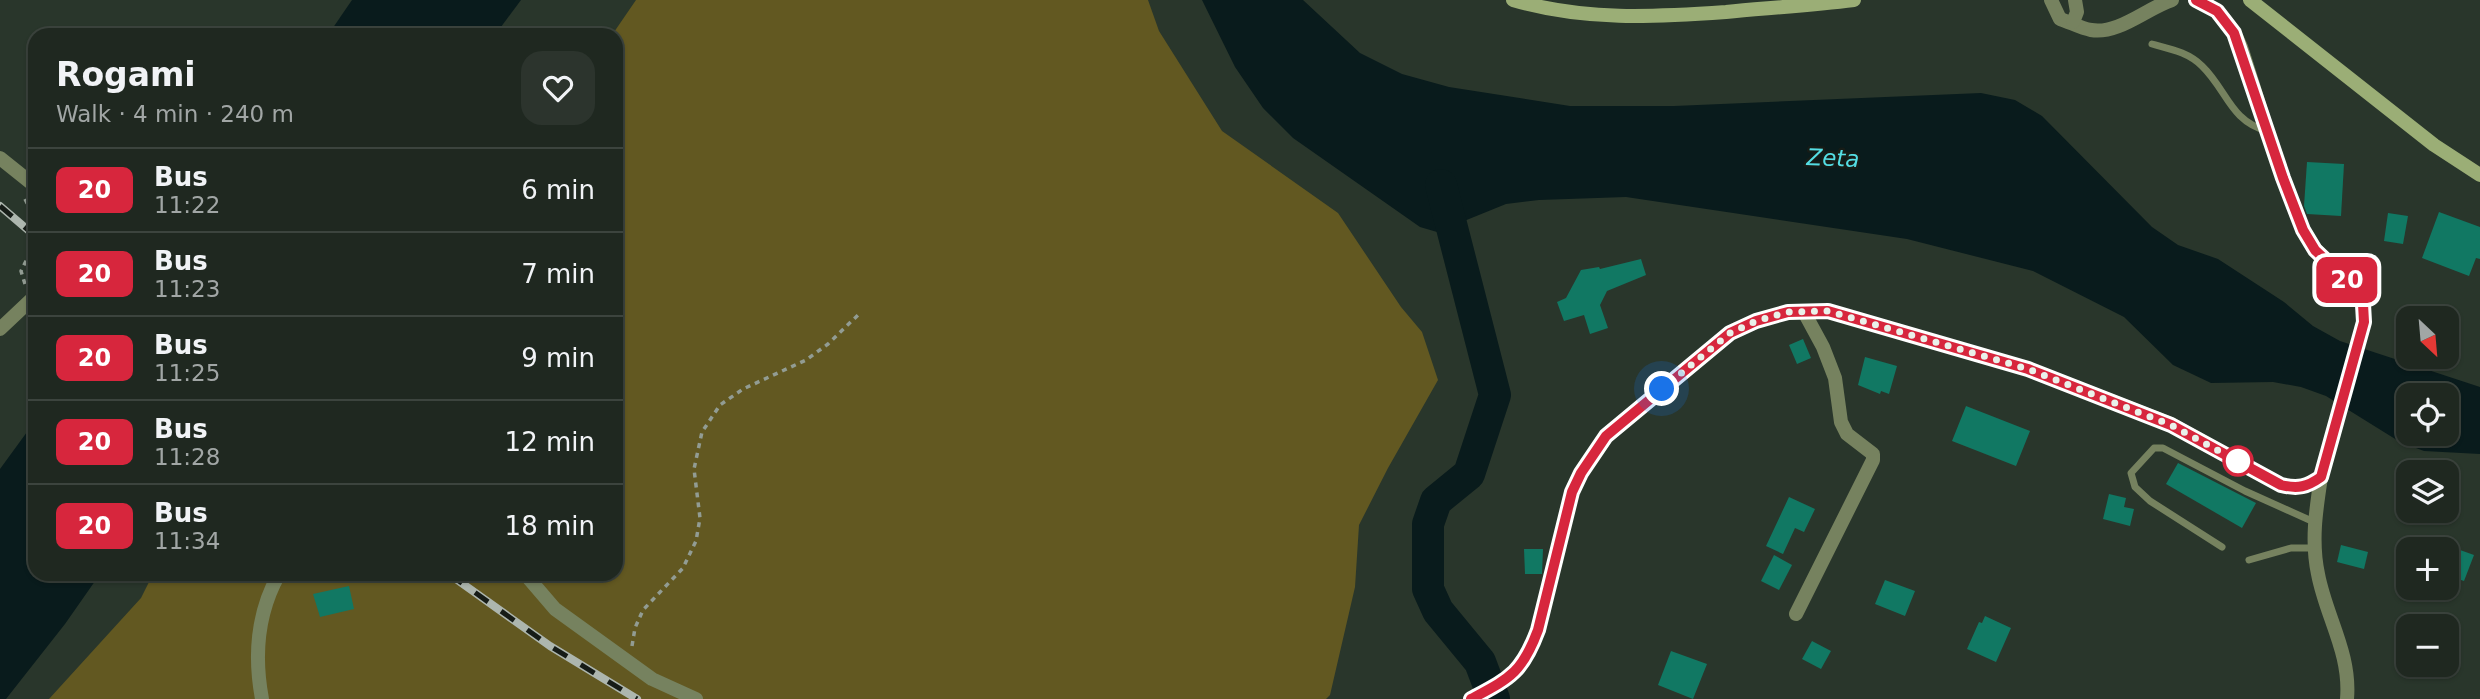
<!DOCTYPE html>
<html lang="en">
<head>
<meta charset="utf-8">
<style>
	:root { --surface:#1f2820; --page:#2c342d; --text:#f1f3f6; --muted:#a1a6a5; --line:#3c443e }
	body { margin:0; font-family:"DejaVu Sans",sans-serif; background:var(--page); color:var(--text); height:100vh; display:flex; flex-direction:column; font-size:26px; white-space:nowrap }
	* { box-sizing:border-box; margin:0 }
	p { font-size:23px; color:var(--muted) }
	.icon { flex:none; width:38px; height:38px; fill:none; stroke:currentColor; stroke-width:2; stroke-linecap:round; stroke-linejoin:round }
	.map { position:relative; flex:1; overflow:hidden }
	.panel { position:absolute; left:28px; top:28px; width:595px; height:553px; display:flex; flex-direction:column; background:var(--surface); border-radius:21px; box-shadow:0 2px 5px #0004,0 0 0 2px var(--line) }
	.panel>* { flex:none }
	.badge { padding:0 14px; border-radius:10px; font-size:24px; line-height:46px }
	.needle { width:46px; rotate:154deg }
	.fabs { position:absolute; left:2396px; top:306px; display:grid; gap:14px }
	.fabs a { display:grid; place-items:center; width:63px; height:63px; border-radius:14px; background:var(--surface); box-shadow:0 2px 5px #0004,0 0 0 2px var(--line); font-size:35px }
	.you { position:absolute; width:35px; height:35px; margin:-18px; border:5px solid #fff; border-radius:50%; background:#1a73e8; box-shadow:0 0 0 10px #1a73e833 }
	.map>.badge { position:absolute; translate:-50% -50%; box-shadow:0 0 0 4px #fff }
	.round { display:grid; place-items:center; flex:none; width:74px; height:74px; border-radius:21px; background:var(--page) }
	.head { display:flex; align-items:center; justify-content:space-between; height:119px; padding:0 28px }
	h1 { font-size:33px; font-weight:700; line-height:52px }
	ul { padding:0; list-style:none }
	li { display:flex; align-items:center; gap:21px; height:84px; padding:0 28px; border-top:2px solid var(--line) }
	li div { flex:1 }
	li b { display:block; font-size:26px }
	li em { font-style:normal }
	li .badge { min-width:77px; font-weight:700; text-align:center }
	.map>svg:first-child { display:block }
	.green { fill:#625821 }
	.water { fill:#091b1c; fill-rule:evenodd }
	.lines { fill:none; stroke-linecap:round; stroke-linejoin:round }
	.river { stroke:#091b1c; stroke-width:32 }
	.building { fill:#117863 }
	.path { stroke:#929c93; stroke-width:3.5; stroke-dasharray:5 5; stroke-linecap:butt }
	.service { stroke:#76825f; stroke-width:7 }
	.minor { stroke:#76825f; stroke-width:14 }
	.tertiary { stroke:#76825f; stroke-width:14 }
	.secondary { stroke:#9bae76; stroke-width:14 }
	.rail-casing { stroke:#adb6ae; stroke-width:8 }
	.rail { stroke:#161c17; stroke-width:5; stroke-dasharray:16; stroke-linecap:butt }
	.line-casing { stroke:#fff; stroke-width:16 }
	.line { stroke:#d7263d; stroke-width:10 }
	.walk { stroke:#e9f1ea; stroke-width:7; stroke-dasharray:0 12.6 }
	.stop-dot { fill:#fff; stroke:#d7263d; stroke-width:3.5 }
	.labels { text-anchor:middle; stroke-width:5; stroke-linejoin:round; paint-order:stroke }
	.water-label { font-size:23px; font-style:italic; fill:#54dde3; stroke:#161c17 }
</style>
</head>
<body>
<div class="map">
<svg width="2480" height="699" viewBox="0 0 2480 699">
	<rect width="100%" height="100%" fill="#29362b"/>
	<polygon class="green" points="636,0 1148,0 1159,31 1222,131 1338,213 1401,307 1422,332 1438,380 1388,468 1359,525 1355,587 1330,695 1326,699 49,699 141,598 153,574 616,574 616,35 612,35"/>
	<g class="water">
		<polygon points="352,0 521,0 495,35 328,35"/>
		<path d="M1202,0H1303L1360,53L1402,74L1449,87L1570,106H1674L1981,93L2015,100L2042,116L2152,227L2178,245L2218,259L2284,302L2313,326L2340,341L2480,387V454L2424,451L2400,442L2326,396L2301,387L2273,382L2211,383L2173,365L2124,317L2033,271L1907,239L1626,197L1539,200L1506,204L1437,232L1420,227L1293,138L1263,108L1235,67ZM2408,396H2446V434H2408Z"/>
		<polygon points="35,421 35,574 100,574 65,624 6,699 0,699 0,469"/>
	</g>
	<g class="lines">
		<polyline class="river" points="1441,185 1495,395 1469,474 1436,501 1428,524 1428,589 1438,611 1480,662 1494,699"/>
	</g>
	<g class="building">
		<polygon points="2307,162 2344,164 2341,216 2307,214 2304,206"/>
		<polygon points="2439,212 2480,227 2480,259 2476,258 2469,276 2422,258"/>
		<polygon points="2388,213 2408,216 2403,244 2384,241"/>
		<polygon points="1641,259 1646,275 1607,291 1600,305 1608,328 1590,334 1584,315 1564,321 1557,302 1566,298 1581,270 1599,267 1600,269"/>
		<polygon points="1803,339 1811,358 1797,364 1789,345"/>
		<polygon points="1865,357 1897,366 1889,394 1881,391 1880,394 1858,385"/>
		<polygon points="1966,406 2030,431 2016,466 1952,441"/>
		<polygon points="2178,463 2256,503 2242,528 2166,484"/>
		<polygon points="2109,494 2126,498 2124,507 2134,509 2130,526 2103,519"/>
		<polygon points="1789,497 1815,509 1804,532 1795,528 1783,554 1766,546"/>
		<polygon points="2341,545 2368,552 2364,569 2337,562"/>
		<polygon points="2446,545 2474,555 2464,581 2446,575"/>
		<polygon points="1524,549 1543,549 1542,574 1525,574"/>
		<polygon points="1774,555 1792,565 1779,590 1761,581"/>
		<polygon points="1885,580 1915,591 1905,616 1875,604"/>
		<polygon points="349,586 354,609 320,617 313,594"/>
		<polygon points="1985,616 2011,628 1996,662 1967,649 1979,622 1982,623"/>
		<polygon points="1812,641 1831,651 1821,669 1802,659"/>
		<polygon points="1671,651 1707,664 1693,699 1658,685"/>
	</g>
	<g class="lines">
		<g class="path">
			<polyline points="25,199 35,219"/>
			<polyline points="25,284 21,271 27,259 35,256"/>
			<polyline points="632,646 635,628 643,610 683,568 696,541 700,518 694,469 702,432 720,405 743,389 806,360 828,344 858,315"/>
		</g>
		<g class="service">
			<path d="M2152,44C2170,49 2188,52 2202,66C2227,90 2230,121 2267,131"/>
			<polyline points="2222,547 2150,501 2135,487 2131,473 2154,448 2163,448 2245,491 2314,522"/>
			<polyline points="2249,560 2291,548 2315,548"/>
		</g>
		<g class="minor">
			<polyline points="0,158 35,186"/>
			<polyline points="0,329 35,296"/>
			<path d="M2321,477C2316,510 2311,541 2318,574C2326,617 2351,653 2347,699"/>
			<polyline points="1796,614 1873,460 1873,454 1847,434 1841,422 1835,378 1823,347 1804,312"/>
		</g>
		<g class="tertiary">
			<path d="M2051,0L2060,19C2070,22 2080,28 2091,30C2118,35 2147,8 2172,0"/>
			<polyline points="2073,22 2077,12 2075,0"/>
			<polyline points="525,574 555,609 652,679 696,699"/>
			<path d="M262,699C254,656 257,613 279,574"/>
			<path d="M1471,699C1510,678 1523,673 1538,630L1572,492L1581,473L1607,436L1730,333L1756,321L1788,312L1828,311L2028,369L2171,424L2281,485C2298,489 2307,487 2321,477L2364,322C2366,283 2327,270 2309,240C2300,227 2296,211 2290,196C2271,147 2257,96 2241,47C2232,26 2219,8 2197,0"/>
		</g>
		<g class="secondary">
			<path d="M1513,0C1584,21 1654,17 1726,12C1769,8 1812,5 1854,0"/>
			<polyline points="2250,0 2434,145 2480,175"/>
		</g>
		<g class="rail-casing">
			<g id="rail">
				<polyline points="0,206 35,236"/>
				<polyline points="449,574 550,646 637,699"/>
			</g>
		</g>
		<use href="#rail" class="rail"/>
	</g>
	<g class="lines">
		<g class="line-casing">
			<path id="line" d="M1471,699C1510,678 1522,673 1538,630L1572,492L1581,473L1606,436L1730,333L1756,321L1788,312L1828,311L2028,369L2171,425L2281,485C2298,489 2307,487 2321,477L2364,322L2363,304L2355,288L2315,250L2303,230L2283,178L2234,33L2217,11L2196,0"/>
		</g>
		<use href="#line" class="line"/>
		<polyline class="walk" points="1662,389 1730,333 1756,321 1788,312 1828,311 2028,369 2171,425 2241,463 2238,461"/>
	</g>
	<circle class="stop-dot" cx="2238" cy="461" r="14"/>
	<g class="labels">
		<g class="water-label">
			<text transform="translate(1833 158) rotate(2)" y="8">Zeta</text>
		</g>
	</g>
</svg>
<div class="fabs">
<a><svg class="needle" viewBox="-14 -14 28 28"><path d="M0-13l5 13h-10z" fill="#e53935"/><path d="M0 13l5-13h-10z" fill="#a1a6a5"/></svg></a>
<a><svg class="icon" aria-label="locate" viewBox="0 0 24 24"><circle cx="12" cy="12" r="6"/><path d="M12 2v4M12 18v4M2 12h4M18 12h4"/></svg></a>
<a><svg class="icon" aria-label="layers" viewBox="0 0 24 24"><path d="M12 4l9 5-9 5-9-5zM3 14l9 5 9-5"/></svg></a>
<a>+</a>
<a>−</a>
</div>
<div class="you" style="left:1662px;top:389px"></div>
<b class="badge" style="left:2347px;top:280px;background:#d7263d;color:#fff">20</b>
<section class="panel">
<div class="head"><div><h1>Rogami</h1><p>Walk · 4 min · 240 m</p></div><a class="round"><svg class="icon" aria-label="heart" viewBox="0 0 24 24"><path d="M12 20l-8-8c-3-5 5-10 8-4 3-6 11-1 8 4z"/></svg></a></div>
<ul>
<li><span class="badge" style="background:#d7263d;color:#fff">20</span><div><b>Bus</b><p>11:22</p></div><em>6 min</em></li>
<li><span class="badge" style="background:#d7263d;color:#fff">20</span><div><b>Bus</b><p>11:23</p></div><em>7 min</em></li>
<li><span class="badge" style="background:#d7263d;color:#fff">20</span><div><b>Bus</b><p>11:25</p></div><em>9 min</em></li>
<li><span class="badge" style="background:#d7263d;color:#fff">20</span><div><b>Bus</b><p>11:28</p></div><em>12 min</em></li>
<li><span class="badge" style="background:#d7263d;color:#fff">20</span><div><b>Bus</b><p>11:34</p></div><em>18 min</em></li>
</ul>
</section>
</div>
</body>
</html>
